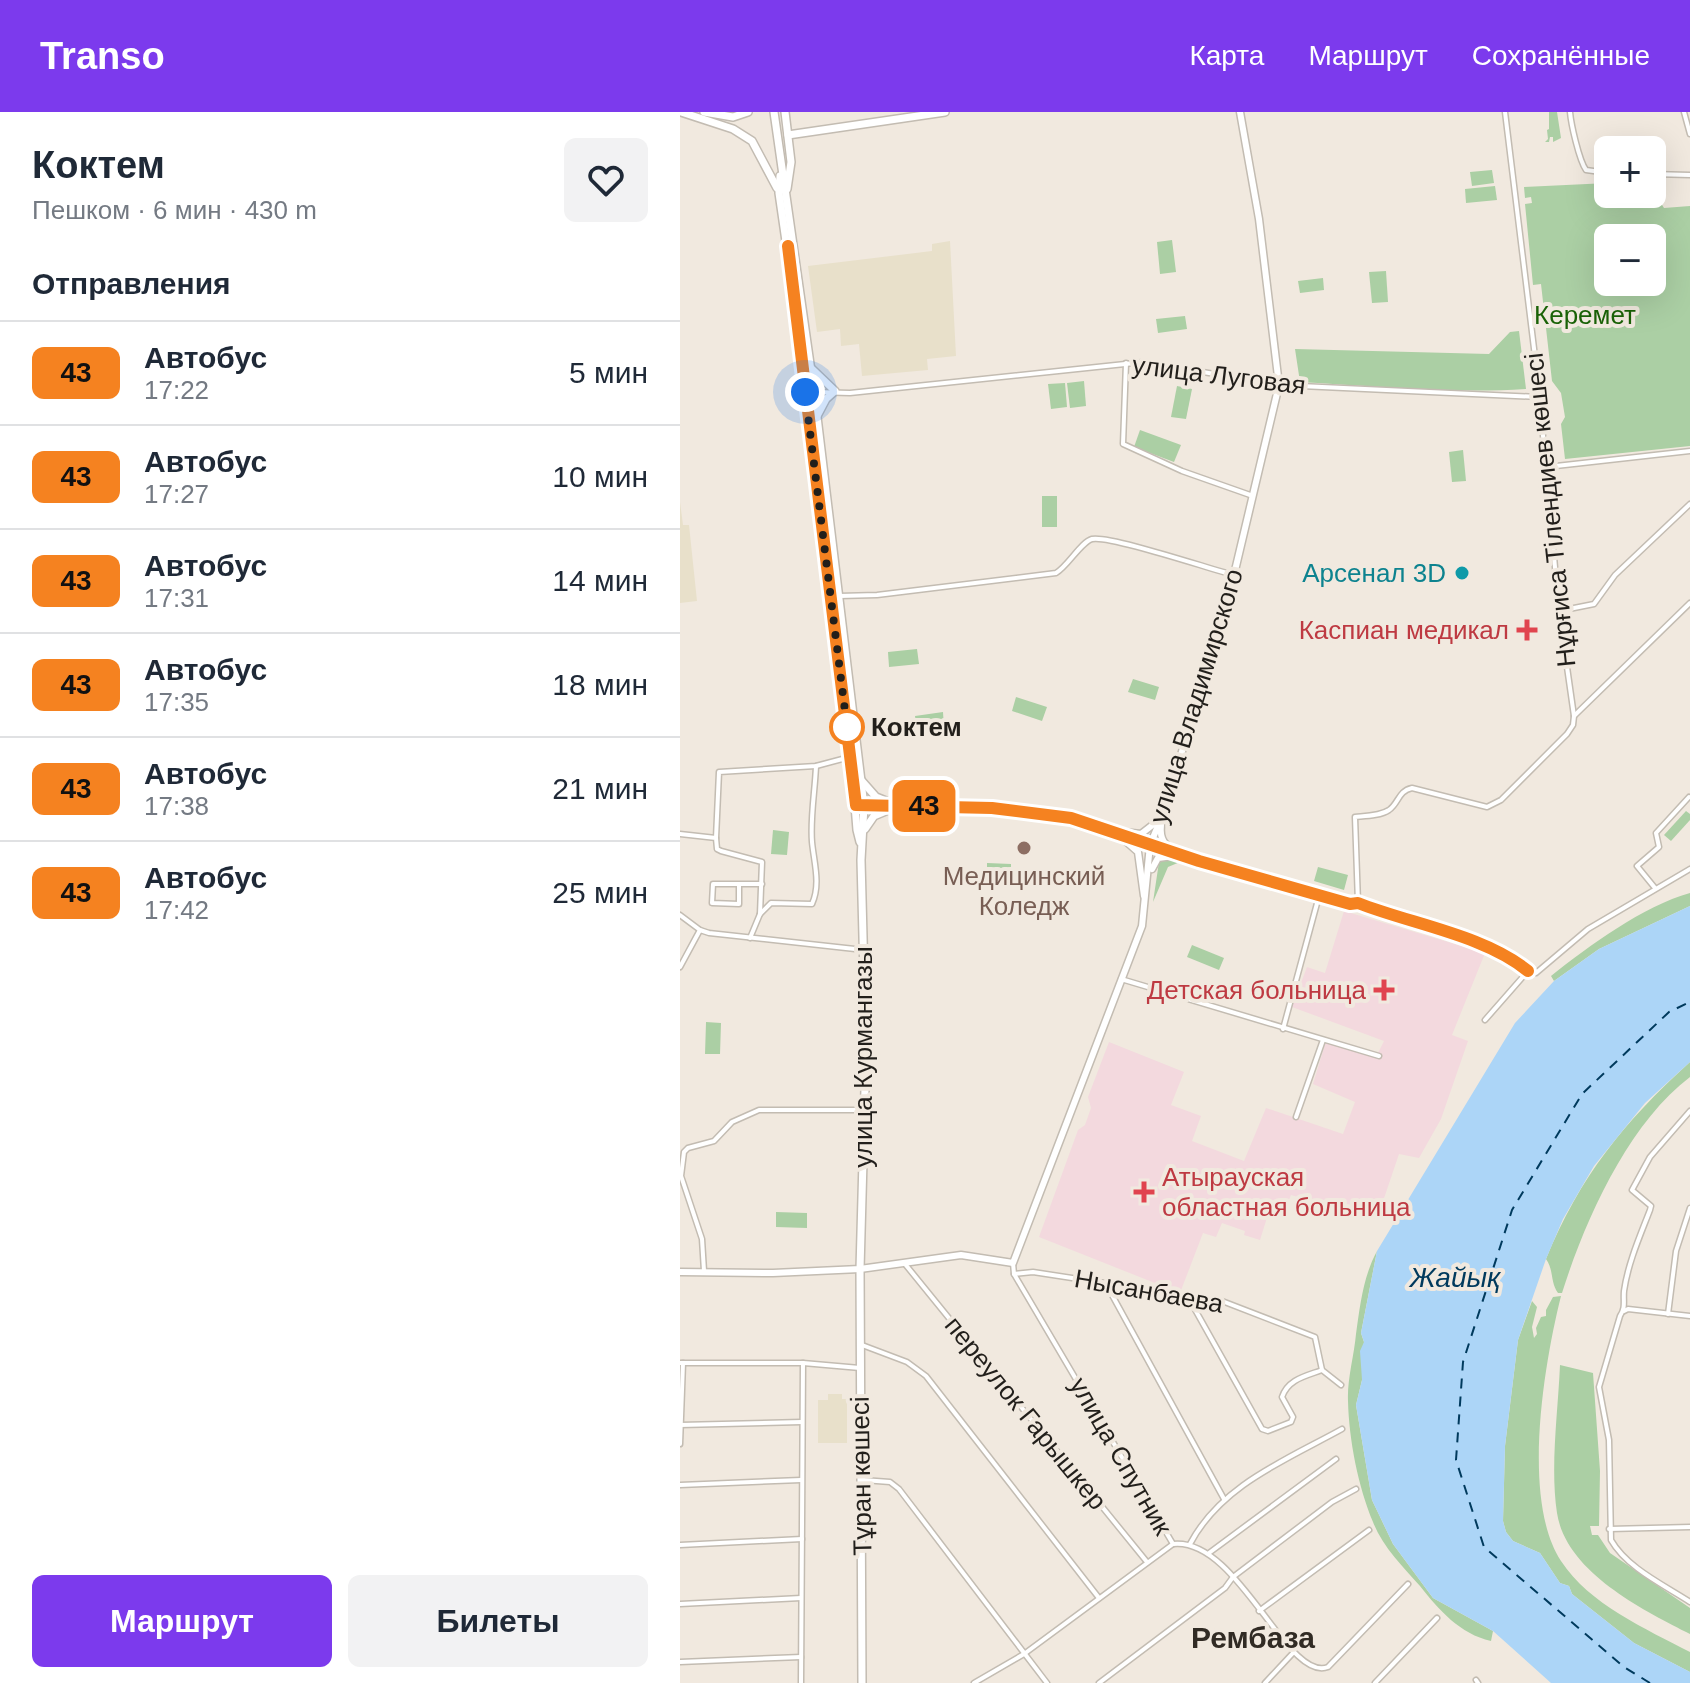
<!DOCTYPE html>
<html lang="ru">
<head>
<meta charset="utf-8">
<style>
	:root { --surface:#fff; --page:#f2f2f3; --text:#1f2937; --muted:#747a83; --line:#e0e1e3; --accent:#7c3aed }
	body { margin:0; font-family:Arial,sans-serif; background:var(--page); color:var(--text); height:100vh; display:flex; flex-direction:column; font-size:30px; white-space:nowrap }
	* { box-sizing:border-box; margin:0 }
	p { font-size:26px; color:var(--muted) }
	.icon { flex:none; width:44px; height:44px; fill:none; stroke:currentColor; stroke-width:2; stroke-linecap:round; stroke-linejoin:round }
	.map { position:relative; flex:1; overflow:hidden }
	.details { display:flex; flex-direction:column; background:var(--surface); width:680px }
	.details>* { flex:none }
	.badge { padding:0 16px; border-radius:12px; font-size:28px; line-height:52px }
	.controls { position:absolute; left:914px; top:24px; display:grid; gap:16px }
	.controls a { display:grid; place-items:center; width:72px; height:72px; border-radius:12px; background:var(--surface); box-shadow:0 8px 32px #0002; font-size:40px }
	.you { position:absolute; width:40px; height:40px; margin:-20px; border:6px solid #fff; border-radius:50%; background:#1a73e8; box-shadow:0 0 0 12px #1a73e833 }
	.map>.badge { position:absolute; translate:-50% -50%; box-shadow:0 0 0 4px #fff }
	h2 { padding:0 32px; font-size:30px; line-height:72px }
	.round { display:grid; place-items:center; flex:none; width:84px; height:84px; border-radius:12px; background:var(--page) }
	.headline { display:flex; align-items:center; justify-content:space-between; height:136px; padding:0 32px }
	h1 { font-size:38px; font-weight:800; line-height:60px }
	.primary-button { display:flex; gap:16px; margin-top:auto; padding:16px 32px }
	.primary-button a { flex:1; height:92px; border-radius:12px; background:var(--accent); color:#fff; font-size:32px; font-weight:800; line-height:92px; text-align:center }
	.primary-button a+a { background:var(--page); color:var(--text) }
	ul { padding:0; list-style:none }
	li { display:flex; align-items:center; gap:24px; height:104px; padding:0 32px; border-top:2px solid var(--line) }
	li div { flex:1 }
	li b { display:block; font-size:30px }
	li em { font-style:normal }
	li .badge { min-width:88px; font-weight:700; text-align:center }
	header { display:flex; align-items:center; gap:48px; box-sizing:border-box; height:112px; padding:0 40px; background:var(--accent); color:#fff }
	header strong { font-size:38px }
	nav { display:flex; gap:44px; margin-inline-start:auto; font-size:28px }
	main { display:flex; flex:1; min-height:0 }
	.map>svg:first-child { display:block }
	.commercial { fill:#e8e0ca }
	.medical { fill:#f3d9de }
	.green { fill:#abcfa4; fill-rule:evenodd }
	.water { fill:#acd5f7 }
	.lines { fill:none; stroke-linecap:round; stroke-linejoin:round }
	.ferry { stroke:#003a5d; stroke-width:2; stroke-dasharray:10 8; stroke-linecap:butt }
	.street-casing { stroke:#c3bcb2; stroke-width:7 }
	.secondary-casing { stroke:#c3bcb2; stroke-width:9 }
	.primary-casing { stroke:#c3bcb2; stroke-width:10 }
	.street { stroke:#fff; stroke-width:4 }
	.secondary { stroke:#fff; stroke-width:6 }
	.primary { stroke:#fff; stroke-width:7 }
	.line-casing { stroke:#fff; stroke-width:18 }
	.line { stroke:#f58220; stroke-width:12 }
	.walk { stroke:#221f1b; stroke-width:8; stroke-dasharray:0 14.4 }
	.culture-dot { fill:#0f9aa8; stroke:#f1e9df; stroke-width:3 }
	.health-dot { fill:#e0444e; stroke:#f1e9df; stroke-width:3 }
	.stop-dot { fill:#fff; stroke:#f58220; stroke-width:4 }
	.education-dot { fill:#8d6e63; stroke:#f1e9df; stroke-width:3 }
	.labels { text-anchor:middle; stroke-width:8; stroke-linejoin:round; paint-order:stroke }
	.park-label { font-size:26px; fill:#1a6207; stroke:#f1e9df }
	.street-label { font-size:26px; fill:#221f1b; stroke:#f1e9df }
	.culture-label { font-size:26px; fill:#0d838f; stroke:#f1e9df; text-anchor:end }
	.health-label { font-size:26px; fill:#be3a42; stroke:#f1e9df; text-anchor:end }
	.stop-label { font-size:26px; font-weight:bold; fill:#221f1b; stroke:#f1e9df; text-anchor:start }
	.education-label { font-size:26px; fill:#785e54; stroke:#f1e9df }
	.water-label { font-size:28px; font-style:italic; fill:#003a5d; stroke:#f1e9df }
	.quarter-label { font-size:30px; font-weight:bold; fill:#312b24; stroke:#f1e9df }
</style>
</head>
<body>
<header>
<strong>Transo</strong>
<nav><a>Карта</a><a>Маршрут</a><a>Сохранённые</a></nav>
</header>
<main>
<section class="details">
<div class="headline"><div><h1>Коктем</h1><p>Пешком · 6 мин · 430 m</p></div><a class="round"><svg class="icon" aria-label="heart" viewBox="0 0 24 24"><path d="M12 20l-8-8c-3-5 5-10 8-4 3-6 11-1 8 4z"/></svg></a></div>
<h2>Отправления</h2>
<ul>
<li><span class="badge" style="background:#f58220;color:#111">43</span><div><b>Автобус</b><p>17:22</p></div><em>5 мин</em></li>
<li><span class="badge" style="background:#f58220;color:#111">43</span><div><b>Автобус</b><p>17:27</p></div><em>10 мин</em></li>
<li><span class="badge" style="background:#f58220;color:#111">43</span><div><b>Автобус</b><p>17:31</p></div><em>14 мин</em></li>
<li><span class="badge" style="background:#f58220;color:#111">43</span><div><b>Автобус</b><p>17:35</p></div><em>18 мин</em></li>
<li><span class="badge" style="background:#f58220;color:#111">43</span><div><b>Автобус</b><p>17:38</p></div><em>21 мин</em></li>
<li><span class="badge" style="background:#f58220;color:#111">43</span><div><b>Автобус</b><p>17:42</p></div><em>25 мин</em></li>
</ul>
<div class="primary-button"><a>Маршрут</a><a>Билеты</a></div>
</section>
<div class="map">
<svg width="1010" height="1571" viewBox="0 0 1010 1571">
	<rect width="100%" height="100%" fill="#f1e9df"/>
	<g class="commercial">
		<polygon points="270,129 276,244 247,247 248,258 182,264 179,232 161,234 160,217 137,220 128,154 252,139 252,132"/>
		<polygon points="0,390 3,413 9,413 17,489 0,491"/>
		<polygon points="148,1282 162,1282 162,1287 167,1287 167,1331 138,1331 138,1288 148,1288"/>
	</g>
	<polygon class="medical" points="664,799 805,841 772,923 788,929 761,1007 739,1046 719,1042 697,1107 611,1083 604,1100 590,1096 580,1128 564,1123 565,1119 542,1111 536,1125 523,1121 500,1181 359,1125 398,1018 405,1013 411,996 408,985 429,930 504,960 491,993 521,1004 512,1029 564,1049 586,996 663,1022 675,990 633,972 647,926 698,941 704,929 612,895 627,855 645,861"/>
	<g class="green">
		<polygon points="869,0 877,0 881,26 873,30 873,25 870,25 869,30 865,30 868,27 867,18 869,17"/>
		<polygon points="812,58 814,71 792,74 790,60"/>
		<path d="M928,71V82H972V77L984,96L1010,94V334L885,347L881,312L885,305L881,281L872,269L861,172L853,173L845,92L852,91L851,85L845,86L844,75ZM928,126H972V170H928Z"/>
		<polygon points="815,74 817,88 786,91 785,77"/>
		<polygon points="492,128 496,160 480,162 477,130"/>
		<polygon points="706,159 708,190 692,191 689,160"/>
		<polygon points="643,166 644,178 620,181 618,169"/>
		<polygon points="505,204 507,217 478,221 476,207"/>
		<path d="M839,219L846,277C773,282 695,274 620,270L615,237L809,242L830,220Z"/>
		<polygon points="404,269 406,294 390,296 387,271"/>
		<polygon points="385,271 387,295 371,297 368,272"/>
		<polygon points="497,274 512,277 506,307 491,305"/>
		<polygon points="460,318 501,333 494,350 454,335"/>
		<polygon points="783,338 786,369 772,370 769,340"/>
		<rect x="362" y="384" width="15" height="31"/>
		<polygon points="237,537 239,552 209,555 208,540"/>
		<polygon points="453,567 479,575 475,588 448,580"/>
		<polygon points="336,585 367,595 362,609 332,599"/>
		<polygon points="263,600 264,615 237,618 235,604"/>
		<polygon points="1006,699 1010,702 1010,708 991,729 984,723"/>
		<polygon points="93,718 109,720 107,743 91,742"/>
		<polygon points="486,747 500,750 488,755 473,790 479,750"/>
		<polygon points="307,751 331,752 331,765 307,765"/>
		<polygon points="638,755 668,763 664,778 634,769"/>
		<path d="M1010,781V794L919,837L874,869L871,864C909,834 963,794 1010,781Z"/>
		<polygon points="512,833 544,846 539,858 507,845"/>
		<polygon points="26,910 41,911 40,942 25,942"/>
		<path d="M1010,950V965C948,1012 905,1108 882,1181H878C870,1170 874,1158 866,1147C900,1064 944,1010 1010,950Z"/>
		<polygon points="96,1100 127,1101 127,1116 96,1115"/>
		<path d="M697,1139L681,1221L684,1230L682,1268L676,1293L692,1388L713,1432L753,1486L813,1519L811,1529C780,1522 759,1498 740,1474C723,1455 702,1434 693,1410C678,1374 669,1328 668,1289C667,1268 674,1244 676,1222C680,1194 683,1165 697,1139Z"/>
		<path d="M881,1184C864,1252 841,1388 881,1449C909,1492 966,1517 1010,1540V1560L954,1531L892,1482L889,1474L880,1471L860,1441L833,1429L826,1420L823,1409L825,1334L838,1228L852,1189L857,1195L852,1215L854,1226L857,1222L856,1216L861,1205L866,1204V1198L873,1185Z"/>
		<path d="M880,1253L913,1261L920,1359L919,1414H910L912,1423H918L930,1441L1010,1496V1522C963,1498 886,1460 877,1401C870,1355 878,1300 880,1253Z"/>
	</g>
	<polygon class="water" points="1010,794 1010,950 965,991 914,1054 883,1107 866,1147 838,1228 825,1334 823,1409 826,1420 833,1429 860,1441 880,1471 889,1474 892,1482 954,1531 1010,1560 1010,1571 871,1571 813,1519 753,1486 713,1432 692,1388 676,1293 682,1268 680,1239 684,1230 681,1221 697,1139 835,911 874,869 919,837"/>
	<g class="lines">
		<polyline class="ferry" points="970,1571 944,1555 804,1435 776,1348 783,1250 832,1098 902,982 989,900 1010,890"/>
		<g class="street-casing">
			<g id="street">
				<polyline points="825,0 858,269 879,499 894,604"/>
				<path d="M890,0C891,12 899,48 906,58L928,61"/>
				<polyline points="1004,0 1010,22"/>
				<polyline points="972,62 1010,63"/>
				<polyline points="446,251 443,332 502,359 573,384"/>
				<polyline points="134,280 170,281 464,250 599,273 859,285"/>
				<polyline points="867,355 1010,339"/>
				<path d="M159,484L197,483L376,461C388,454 401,430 412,427C429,423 530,457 554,463"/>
				<polyline points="879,499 914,492 935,463 1010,392"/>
				<polyline points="0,722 36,726 37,737 41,739 82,750 80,802 70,826"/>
				<polyline points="36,726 39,660 136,654 170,645"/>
				<path d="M470,733L670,792L678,791C731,812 804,823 848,859"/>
				<polyline points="59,773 59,792 32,791 33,772 82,772"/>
				<polyline points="975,776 957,754 979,735 976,721 1009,685"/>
				<path d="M678,791L675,705C686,704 700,704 709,698C719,691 718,679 732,676L807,695L821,688L887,622L893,613L894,604L1010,491"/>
				<path d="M80,802L91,791L132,792C141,772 134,751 132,730C130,706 135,679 136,654"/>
				<polyline points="0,803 20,818 29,821 184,838"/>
				<polyline points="0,855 20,818"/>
				<polyline points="441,867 699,944"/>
				<polyline points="805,908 848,859 856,861 908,817 1010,757"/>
				<polyline points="603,917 639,784"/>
				<path d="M1010,999L970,1045L952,1078L971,1094L970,1098C960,1124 948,1151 944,1179C943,1189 946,1195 940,1204L919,1275L929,1328L931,1428C947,1456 984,1473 1010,1490"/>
				<polyline points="616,1005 643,928"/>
				<polyline points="333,1151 334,1162 493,1432"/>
				<polyline points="225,1152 467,1450"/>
				<polyline points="24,1159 22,1127 1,1064 4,1040 8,1036 34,1029 52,1010 79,998 185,998"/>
				<polyline points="334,1162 353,1160 542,1189 635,1225 642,1258 661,1273"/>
				<polyline points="426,1172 544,1387"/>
				<path d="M508,1185L582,1317L588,1319L611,1310L613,1305L602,1285C608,1267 626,1264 642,1258"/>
				<polyline points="944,1199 948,1197 1010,1204"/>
				<polyline points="988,1202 996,1139 1010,1096"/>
				<polyline points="182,1233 227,1250 246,1264 419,1486"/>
				<polyline points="0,1251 123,1251 180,1256"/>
				<polyline points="0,1313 122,1310"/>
				<polyline points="0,1332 3,1251"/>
				<polyline points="183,1368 210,1370 219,1377 367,1571"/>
				<polyline points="0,1373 121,1368"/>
				<polyline points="929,1417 1010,1415"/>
				<path d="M493,1432C558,1425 607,1571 648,1555L728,1472"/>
				<path d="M510,1432C541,1373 606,1348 662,1317"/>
				<polyline points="0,1433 122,1427"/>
				<polyline points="529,1441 656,1347"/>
				<polyline points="0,1492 121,1486"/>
				<polyline points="579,1499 689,1418"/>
				<polyline points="0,1550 121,1545"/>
				<polyline points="796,1568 798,1571"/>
				<polyline points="121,1571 123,1251"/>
				<polyline points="294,1571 344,1542 493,1432"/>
				<polyline points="419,1571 545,1476 553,1465 652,1390 676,1377"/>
				<polyline points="585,1571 613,1541"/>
				<polyline points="695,1571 757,1506"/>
			</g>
		</g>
		<g class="secondary-casing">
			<g id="secondary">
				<path d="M176,693C247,695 319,692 389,706C417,711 444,723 470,733"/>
				<path d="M481,713C479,731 487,734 501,743"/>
				<polyline points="443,720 461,722 479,708"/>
				<polyline points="441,725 458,740 464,784"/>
				<polyline points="472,757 478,746 501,743"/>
				<polyline points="0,1160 93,1161 180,1157 281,1143 333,1151 462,814 470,733 485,697 553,467 599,273 579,107 560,0"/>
			</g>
		</g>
		<g class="primary-casing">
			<g id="primary">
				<polyline points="1,0 53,17 72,29 97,76"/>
				<polyline points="24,0 53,5 68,0"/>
				<polyline points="94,0 134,280 184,694 181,748 186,940 180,1157 182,1571"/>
				<polyline points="105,0 111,50 107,77"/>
				<polyline points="108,23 265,0"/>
				<polyline points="100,64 99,81 117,205 150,495 172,656 177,718 180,730"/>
				<polyline points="132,257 155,279 146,287 137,304"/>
				<polyline points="181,668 196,685 218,694"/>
				<polyline points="185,717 194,704 218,694"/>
			</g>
		</g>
		<use href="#street" class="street"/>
		<use href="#secondary" class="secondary"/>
		<use href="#primary" class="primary"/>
	</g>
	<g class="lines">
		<g class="line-casing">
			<path id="line" d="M108,134L176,693L312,696L391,706L519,749L670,792L678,791C731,812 804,823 848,859"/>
		</g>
		<use href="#line" class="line"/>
		<polyline class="walk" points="125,280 167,615"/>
	</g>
	<circle class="culture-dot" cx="782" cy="461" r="8"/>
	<g class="health-dot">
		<path d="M843 506h8v8h8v8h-8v8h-8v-8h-8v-8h8z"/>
		<path d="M700 866h8v8h8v8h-8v8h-8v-8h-8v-8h8z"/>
		<path d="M460 1068h8v8h8v8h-8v8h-8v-8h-8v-8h8z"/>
	</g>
	<circle class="stop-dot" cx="167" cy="615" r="16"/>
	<circle class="education-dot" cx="344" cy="736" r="8"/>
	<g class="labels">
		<g class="park-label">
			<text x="905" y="212">Керемет</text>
		</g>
		<g class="street-label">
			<text transform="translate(539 263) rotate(7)" y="9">улица Луговая</text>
			<text transform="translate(870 398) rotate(-96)" y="9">Нұрғиса Тілендиев көшесі</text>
			<text transform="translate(516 584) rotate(-73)" y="9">улица Владимирского</text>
			<text transform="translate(183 945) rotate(-90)" y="9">улица Курмангазы</text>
			<text transform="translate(469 1179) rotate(10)" y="9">Нысанбаева</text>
			<text transform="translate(346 1301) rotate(51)" y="9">переулок Гарышкер</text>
			<text transform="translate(441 1344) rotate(60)" y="9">улица Спутник</text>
			<text transform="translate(181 1364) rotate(-91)" y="9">Тұран көшесі</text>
		</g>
		<g class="culture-label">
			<text x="766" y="470">Арсенал 3D</text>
		</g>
		<g class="health-label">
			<text x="829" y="527">Каспиан медикал</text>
			<text x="686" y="887">Детская больница</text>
			<text x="482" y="1074" text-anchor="start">Атырауская<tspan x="482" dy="30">областная больница</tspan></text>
		</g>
		<g class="stop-label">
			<text x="191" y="624">Коктем</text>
		</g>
		<g class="education-label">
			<text x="344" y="773">Медицинский<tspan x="344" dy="30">Коледж</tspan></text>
		</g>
		<g class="water-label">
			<text x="775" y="1175">Жайық</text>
		</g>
		<g class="quarter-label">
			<text x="573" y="1536">Рембаза</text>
		</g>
	</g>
</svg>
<div class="controls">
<a>+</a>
<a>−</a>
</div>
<div class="you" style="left:125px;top:280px"></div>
<b class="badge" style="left:244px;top:694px;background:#f58220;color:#111">43</b>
</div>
</main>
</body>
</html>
